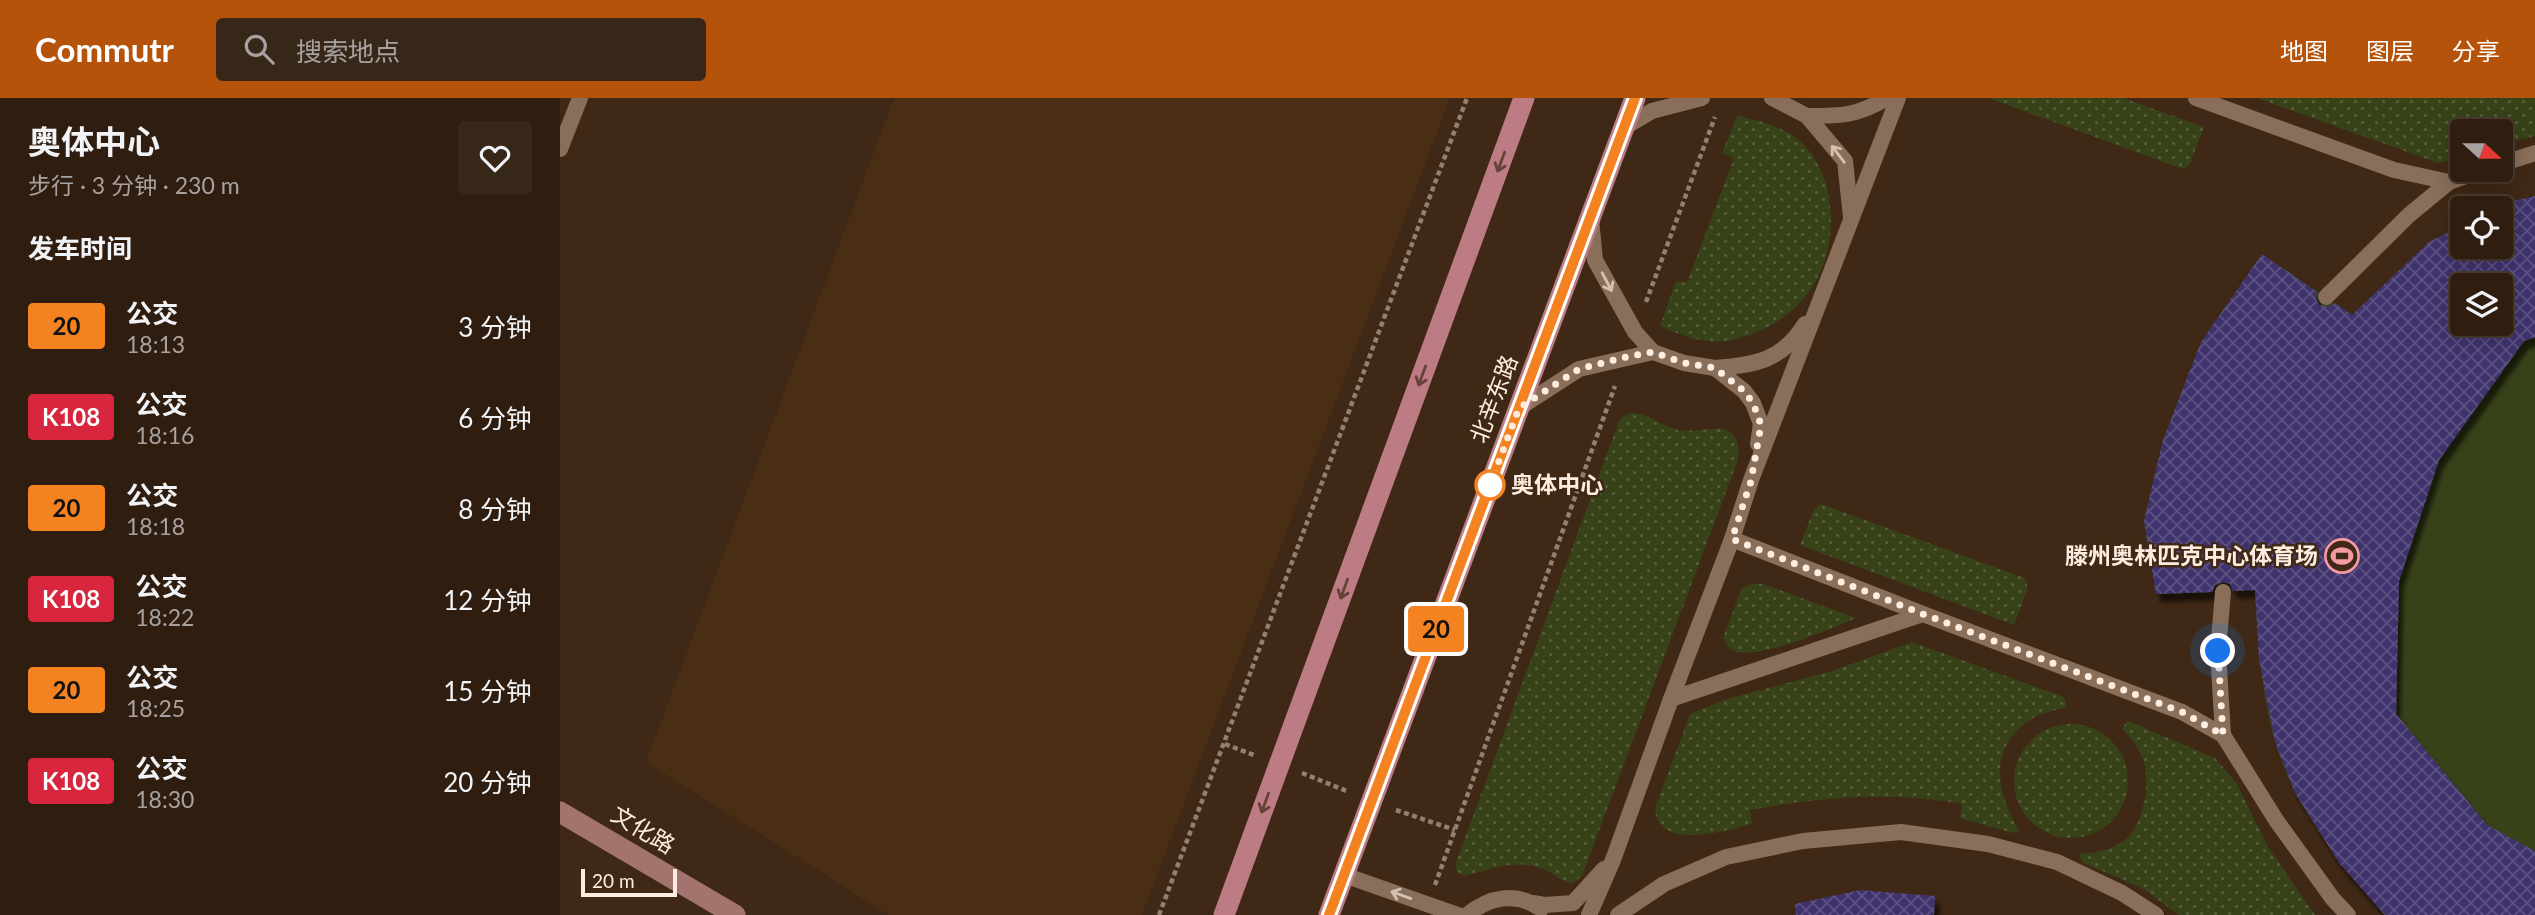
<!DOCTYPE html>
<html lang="zh">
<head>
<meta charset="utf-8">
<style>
	:root { --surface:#2f1e10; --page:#372719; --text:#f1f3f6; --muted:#a7a29f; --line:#4a3c30; --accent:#b45309 }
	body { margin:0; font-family:Lato,"Noto Sans SC",sans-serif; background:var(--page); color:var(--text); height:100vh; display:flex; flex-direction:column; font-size:26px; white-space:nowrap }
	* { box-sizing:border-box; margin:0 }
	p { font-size:23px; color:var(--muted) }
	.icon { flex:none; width:38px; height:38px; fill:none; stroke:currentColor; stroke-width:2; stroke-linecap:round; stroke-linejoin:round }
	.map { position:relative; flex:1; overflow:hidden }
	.drawer { display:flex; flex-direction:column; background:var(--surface); width:560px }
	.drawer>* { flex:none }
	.badge { padding:0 14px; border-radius:5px; font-size:24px; line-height:46px }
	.needle { width:46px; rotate:111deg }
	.buttons { position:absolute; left:1890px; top:21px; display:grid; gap:14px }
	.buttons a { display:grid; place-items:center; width:63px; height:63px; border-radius:7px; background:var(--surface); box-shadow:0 4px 18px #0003,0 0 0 2px var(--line); font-size:35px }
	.scale { position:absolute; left:21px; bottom:18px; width:96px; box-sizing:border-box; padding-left:7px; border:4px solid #fdede1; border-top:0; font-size:19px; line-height:24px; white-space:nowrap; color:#fdede1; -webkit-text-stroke:5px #3f2815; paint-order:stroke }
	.you { position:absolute; width:35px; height:35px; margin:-18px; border:5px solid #fff; border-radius:50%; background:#1a73e8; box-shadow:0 0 0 10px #1a73e833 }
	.map>.badge { position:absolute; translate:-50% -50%; box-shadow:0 0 0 4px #fff }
	h2 { padding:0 28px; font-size:26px; line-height:63px }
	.round { display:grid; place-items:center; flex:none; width:74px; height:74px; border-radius:7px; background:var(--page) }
	.summary { display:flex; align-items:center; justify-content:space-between; height:119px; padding:0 28px }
	h1 { font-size:33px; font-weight:700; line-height:52px }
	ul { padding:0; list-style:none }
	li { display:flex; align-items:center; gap:21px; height:91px; padding:0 28px }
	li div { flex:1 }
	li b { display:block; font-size:26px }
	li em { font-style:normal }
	li .badge { min-width:77px; font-weight:700; text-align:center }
	header { display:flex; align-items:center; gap:42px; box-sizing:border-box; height:98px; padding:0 35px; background:var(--accent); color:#fff }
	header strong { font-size:33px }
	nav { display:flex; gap:38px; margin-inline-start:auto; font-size:24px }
	.search { width:490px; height:63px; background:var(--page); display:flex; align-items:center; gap:18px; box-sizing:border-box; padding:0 24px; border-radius:7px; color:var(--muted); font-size:26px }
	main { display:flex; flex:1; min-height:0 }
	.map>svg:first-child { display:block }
	.built { fill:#4a2d15 }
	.grass { fill:url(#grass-dots) }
	.garden { fill:#384219; fill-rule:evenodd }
	.building { fill:url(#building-cross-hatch); fill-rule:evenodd; filter:url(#shadow) }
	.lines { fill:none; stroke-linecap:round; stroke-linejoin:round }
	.path { stroke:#948071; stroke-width:4.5; stroke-dasharray:5 3.5; stroke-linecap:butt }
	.lane { stroke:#896e59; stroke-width:16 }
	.secondary { stroke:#a3746e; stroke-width:21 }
	.primary { stroke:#bd7b84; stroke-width:21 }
	.oneway { stroke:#d4c1b1 }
	.oneway2 { stroke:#654136 }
	.line-casing { stroke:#fff; stroke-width:16 }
	.line { stroke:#f58220; stroke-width:10 }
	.walk { stroke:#fdede1; stroke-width:7; stroke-dasharray:0 12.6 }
	.stop-dot { fill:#fff; stroke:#f58220; stroke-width:3.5 }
	.labels { text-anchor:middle; stroke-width:5; stroke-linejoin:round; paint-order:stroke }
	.street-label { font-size:23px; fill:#fdede1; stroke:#3f2815 }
	.stop-label { font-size:23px; font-weight:bold; fill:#fdede1; stroke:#3f2815; text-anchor:start }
	.poi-label { font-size:23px; font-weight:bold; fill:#fdede1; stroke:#3f2815; text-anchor:end }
</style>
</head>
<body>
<header>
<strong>Commutr</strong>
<div class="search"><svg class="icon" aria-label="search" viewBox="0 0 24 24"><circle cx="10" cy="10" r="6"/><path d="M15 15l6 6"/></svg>搜索地点</div>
<nav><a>地图</a><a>图层</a><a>分享</a></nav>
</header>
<main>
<section class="drawer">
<div class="summary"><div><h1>奥体中心</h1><p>步行 · 3 分钟 · 230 m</p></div><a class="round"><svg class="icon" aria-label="heart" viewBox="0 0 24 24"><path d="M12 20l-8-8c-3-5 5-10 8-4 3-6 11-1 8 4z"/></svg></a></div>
<h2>发车时间</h2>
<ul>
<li><span class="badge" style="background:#f58220;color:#111">20</span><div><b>公交</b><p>18:13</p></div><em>3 分钟</em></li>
<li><span class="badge" style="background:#d7263d;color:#fff">K108</span><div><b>公交</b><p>18:16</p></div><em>6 分钟</em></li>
<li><span class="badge" style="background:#f58220;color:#111">20</span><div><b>公交</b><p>18:18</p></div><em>8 分钟</em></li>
<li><span class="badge" style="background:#d7263d;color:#fff">K108</span><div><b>公交</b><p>18:22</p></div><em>12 分钟</em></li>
<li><span class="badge" style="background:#f58220;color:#111">20</span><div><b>公交</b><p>18:25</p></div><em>15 分钟</em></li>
<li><span class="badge" style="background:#d7263d;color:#fff">K108</span><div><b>公交</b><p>18:30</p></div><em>20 分钟</em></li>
</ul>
</section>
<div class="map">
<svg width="1975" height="817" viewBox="0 0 1975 817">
	<defs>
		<pattern id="grass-dots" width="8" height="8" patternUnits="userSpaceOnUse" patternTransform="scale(1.75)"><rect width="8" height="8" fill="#384219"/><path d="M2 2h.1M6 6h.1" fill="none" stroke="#565e3a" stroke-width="1.8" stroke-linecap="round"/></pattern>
		<pattern id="building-cross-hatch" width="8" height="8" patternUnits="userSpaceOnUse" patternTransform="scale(1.75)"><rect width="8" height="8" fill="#40336d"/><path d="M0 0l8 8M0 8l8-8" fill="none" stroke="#5c5182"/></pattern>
		<filter id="shadow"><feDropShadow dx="4.5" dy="8" stdDeviation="2" flood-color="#0009"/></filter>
	</defs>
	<rect width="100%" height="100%" fill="#3f2815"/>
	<polygon class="built" points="334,0 890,0 582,817 329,817 86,664"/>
	<g class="grass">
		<polygon points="1428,0 1563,0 1644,29 1630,66 1623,71"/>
		<polygon points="1697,0 1975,0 1975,38 1941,47 1941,33 1902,33 1902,58 1878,65"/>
		<path d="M1177,18C1199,22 1228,30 1244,47C1281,86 1279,160 1244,200C1226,222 1195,239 1166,243C1143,246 1120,237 1100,228L1116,183L1127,185L1174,60L1162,55Z"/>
		<path d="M1071,315C1088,315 1101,328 1118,332C1143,337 1182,314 1178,362L1022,778L1012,786C1001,783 992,774 981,770C954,761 930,772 904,778L897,774L895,767L1058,326L1061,320Z"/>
		<polygon points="1261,406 1465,480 1468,490 1454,527 1240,447 1254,411"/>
		<path d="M1191,486H1203L1296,520C1274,529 1187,568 1169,550C1168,549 1164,541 1163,540L1182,490Z"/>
		<path d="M1352,544L1504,599L1507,609C1495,612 1481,615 1471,621C1426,651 1437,694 1459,733L1452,735L1400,720L1402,706C1332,693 1260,699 1190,712L1192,726C1165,733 1097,754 1095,710L1130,616L1167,601L1272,573Z"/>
		<path d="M1568,623L1655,660L1677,686L1708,749L1755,817H1619L1585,792L1522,764L1519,756C1533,756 1553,751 1565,742C1584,727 1591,684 1583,661C1579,650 1570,640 1562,630Z"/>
		<circle cx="1511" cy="683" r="57"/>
	</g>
	<path class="garden" d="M1975,98V817H1825C1791,779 1760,741 1736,696C1703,635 1699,560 1695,493L1596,496L1584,423L1603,342L1641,244L1702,156L1792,217L1869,144L1902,127V149H1941V110H1934L1944,105ZM1902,187H1941V226H1902Z"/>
	<g class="building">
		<path d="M1975,98V239L1964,243L1879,362L1839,483L1836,616L1927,727L1975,753V817H1825L1780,766L1735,695L1715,644L1699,561L1695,492L1673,493L1670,486L1663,484L1655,487L1652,494L1596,496L1584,423L1603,342L1641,244L1702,156L1757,194L1756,201L1759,207L1768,209L1775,205L1792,217L1869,144L1902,127V149H1941V110H1934L1944,105ZM1902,187H1941V226H1902Z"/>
		<polygon points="1300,792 1375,798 1374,817 1236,817 1235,806"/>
	</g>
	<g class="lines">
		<g class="path">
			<polyline points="1086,204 1155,19"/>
			<polyline points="665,646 694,657"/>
			<polyline points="742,675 789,694"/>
			<polyline points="836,712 895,732"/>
			<polyline points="875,787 1055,288"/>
			<polyline points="599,817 907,0"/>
		</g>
		<g class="lane">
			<polyline points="1212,0 1247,18 1285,63 1291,119"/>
			<polyline points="1338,0 1191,382 1172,441 1363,516 1622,614 1663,637 1716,722 1773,801 1788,817"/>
			<polyline points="1636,0 1834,72 1889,84 1924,72"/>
			<path d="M1247,18C1281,18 1297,18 1327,0"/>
			<polyline points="1063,30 1092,13 1142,0"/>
			<polyline points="0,51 20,0"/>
			<polyline points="1941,66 1975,55"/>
			<polyline points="1031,121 1035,162 1075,234 1093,254"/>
			<polyline points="1766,199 1849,117 1889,84"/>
			<path d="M1155,270C1195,267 1222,263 1245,226"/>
			<polyline points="959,310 1019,271 1093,254 1124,265 1155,270 1184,293 1193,305 1201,326 1198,346"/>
			<polyline points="1111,601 1363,516"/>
			<polyline points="1663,637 1658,553 1663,494"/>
			<polyline points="784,777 898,817"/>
			<polyline points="973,805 985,807 1013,805 1044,771"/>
			<path d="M907,817C929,799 956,793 981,811"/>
			<polyline points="1029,817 1053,762 1111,601 1172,441"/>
			<polyline points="1058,817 1104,786 1166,759 1243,743 1341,734 1428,746 1497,764 1562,795 1596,817"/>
		</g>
		<polyline class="secondary" points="0,714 175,817"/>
		<g class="primary">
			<polyline points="664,817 964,0"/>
			<polyline points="769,817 1075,0"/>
		</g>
	</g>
	<defs><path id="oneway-shaft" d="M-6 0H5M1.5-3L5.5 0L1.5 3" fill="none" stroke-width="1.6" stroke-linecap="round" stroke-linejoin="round" transform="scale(1.75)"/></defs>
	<g class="oneway">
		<use href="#oneway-shaft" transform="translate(1278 56) rotate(-127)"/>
		<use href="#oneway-shaft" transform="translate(1047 184) rotate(62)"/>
		<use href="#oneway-shaft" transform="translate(841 797) rotate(-160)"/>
	</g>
	<g class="oneway2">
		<use href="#oneway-shaft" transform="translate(941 64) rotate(110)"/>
		<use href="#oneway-shaft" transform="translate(862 278) rotate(110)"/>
		<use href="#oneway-shaft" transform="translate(784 491) rotate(110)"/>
		<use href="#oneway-shaft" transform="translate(705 705) rotate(110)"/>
	</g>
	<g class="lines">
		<g class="line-casing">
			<polyline id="line" points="769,817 1075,0"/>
		</g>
		<use href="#line" class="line"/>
		<polyline class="walk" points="930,387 959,310 1019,271 1066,259 1093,254 1124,265 1155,270 1184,293 1193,305 1201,327 1191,383 1172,441 1363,516 1622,614 1663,637 1658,553"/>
	</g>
	<defs>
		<g id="stadium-ring" transform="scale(1.75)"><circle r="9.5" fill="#3f2815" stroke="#f49aa3" stroke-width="1.5"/><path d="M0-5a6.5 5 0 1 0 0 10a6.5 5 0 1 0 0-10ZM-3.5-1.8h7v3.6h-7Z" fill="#f49aa3"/></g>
	</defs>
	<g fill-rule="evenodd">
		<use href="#stadium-ring" x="1782" y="458"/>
	</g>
	<circle class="stop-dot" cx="930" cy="387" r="14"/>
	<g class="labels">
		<g class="street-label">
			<text transform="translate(934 301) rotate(-69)" y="8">北辛东路</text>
			<text transform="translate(83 732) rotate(31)" y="8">文化路</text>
		</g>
		<g class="stop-label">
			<text x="951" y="395">奥体中心</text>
		</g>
		<g class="poi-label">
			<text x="1758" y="466">滕州奥林匹克中心体育场</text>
		</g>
	</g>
</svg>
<div class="buttons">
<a><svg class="needle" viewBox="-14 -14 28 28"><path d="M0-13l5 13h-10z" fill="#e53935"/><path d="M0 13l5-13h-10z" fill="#a7a29f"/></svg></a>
<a><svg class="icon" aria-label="locate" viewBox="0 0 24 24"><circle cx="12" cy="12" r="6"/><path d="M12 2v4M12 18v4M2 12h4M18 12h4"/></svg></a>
<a><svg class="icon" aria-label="layers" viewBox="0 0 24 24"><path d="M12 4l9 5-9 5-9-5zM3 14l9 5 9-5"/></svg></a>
</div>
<div class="scale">20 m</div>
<div class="you" style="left:1658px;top:553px"></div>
<b class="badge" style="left:876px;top:531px;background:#f58220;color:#111">20</b>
</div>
</main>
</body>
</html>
